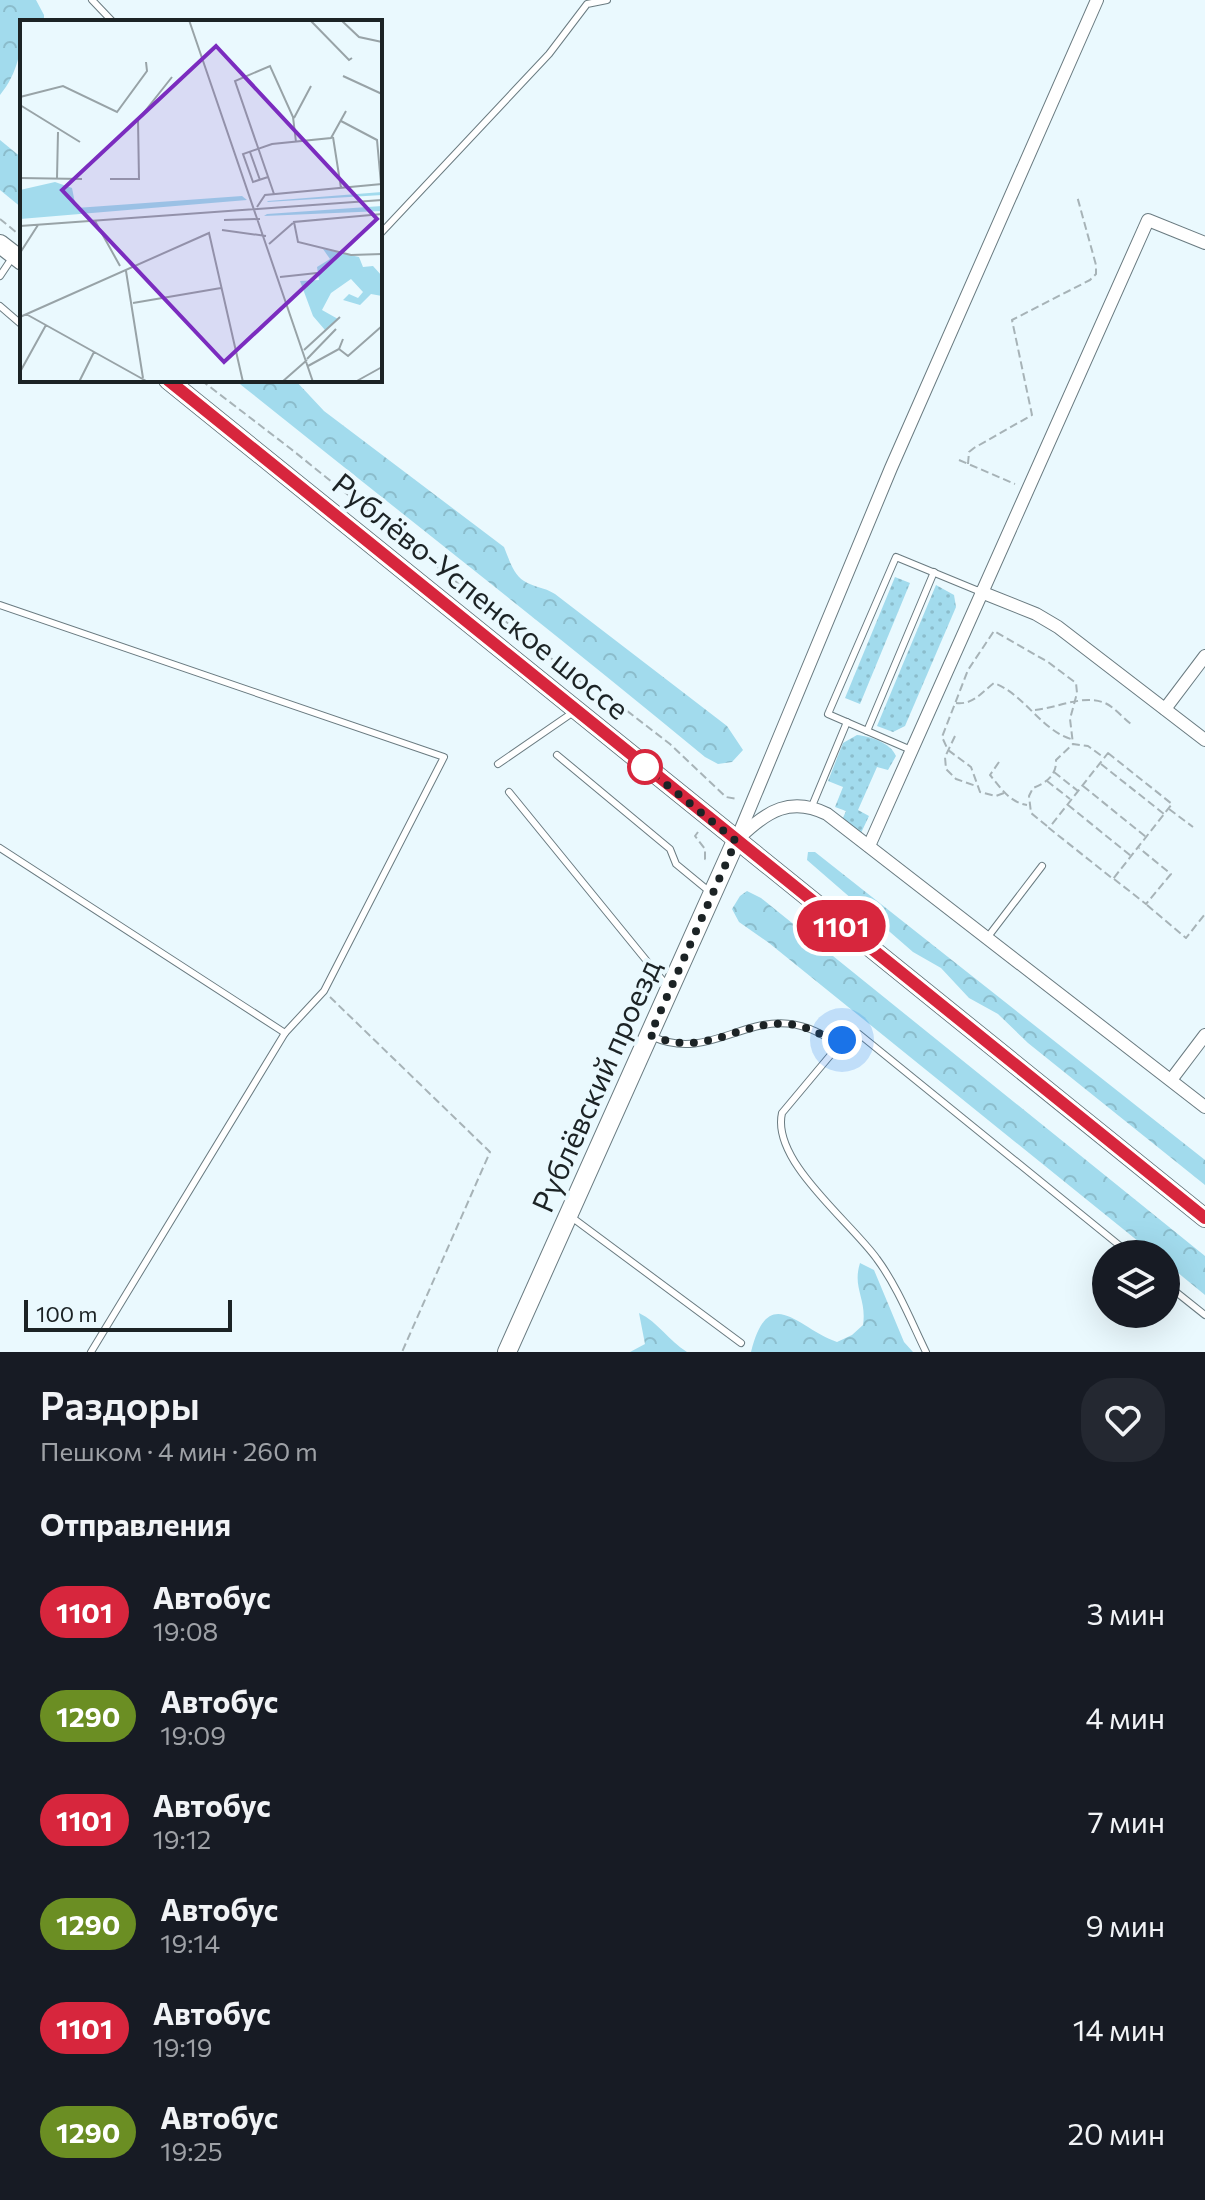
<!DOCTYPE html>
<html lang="ru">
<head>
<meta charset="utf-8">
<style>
	:root { --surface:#171b24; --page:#242831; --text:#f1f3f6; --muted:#9ea1a6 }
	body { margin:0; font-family:Commissioner,sans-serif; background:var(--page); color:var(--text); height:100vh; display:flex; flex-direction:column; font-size:30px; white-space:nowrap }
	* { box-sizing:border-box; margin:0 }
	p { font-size:26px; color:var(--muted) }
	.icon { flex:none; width:44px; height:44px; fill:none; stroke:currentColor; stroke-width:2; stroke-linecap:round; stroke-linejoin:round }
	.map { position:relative; height:1352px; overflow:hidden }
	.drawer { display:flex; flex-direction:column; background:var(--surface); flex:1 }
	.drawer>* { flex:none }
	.badge { padding:0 16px; border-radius:26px; font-size:28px; line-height:52px }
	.fabs { position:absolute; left:1092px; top:1240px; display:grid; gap:16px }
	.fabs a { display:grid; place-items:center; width:88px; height:88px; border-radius:50%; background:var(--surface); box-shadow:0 8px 32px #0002; font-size:40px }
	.scale { position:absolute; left:24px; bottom:20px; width:208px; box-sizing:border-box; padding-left:8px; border:4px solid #1c2325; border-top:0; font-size:22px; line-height:28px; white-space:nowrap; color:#1c2325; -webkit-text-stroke:6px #eaf9fe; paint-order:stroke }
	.you { position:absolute; width:40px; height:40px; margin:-20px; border:6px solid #fff; border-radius:50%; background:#1a73e8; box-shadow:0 0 0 12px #1a73e833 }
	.map>.badge { position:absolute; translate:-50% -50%; box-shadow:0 0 0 4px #fff }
	h2 { padding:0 40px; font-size:30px; line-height:72px }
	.round { display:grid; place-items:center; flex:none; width:84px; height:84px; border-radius:32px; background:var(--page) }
	.overview { display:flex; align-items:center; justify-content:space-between; height:136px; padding:0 40px }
	h1 { font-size:38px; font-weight:600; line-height:60px }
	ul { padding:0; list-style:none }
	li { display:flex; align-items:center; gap:24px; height:104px; padding:0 40px }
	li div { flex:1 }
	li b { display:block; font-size:30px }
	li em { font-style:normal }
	li .badge { min-width:88px; font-weight:700; text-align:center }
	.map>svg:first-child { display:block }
	.grass { fill:url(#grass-dots) }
	.forest { fill:url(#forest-crowns) }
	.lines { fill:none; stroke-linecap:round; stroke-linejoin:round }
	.lane-casing { stroke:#6a7b81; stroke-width:8 }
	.street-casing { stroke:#6a7b81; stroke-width:14 }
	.secondary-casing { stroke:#6a7b81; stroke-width:20 }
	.path { stroke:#a7b3b7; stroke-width:2; stroke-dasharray:8 4; stroke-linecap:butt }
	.lane { stroke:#fff; stroke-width:6 }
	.street { stroke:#fff; stroke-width:12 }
	.secondary { stroke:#fff; stroke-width:18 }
	.line-casing { stroke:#fff; stroke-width:18 }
	.line { stroke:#d7263d; stroke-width:12 }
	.walk { stroke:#1c2325; stroke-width:8; stroke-dasharray:0 14.4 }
	.stop-dot { fill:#fff; stroke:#d7263d; stroke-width:4 }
	.labels { text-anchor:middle; stroke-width:8; stroke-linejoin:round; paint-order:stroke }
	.street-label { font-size:30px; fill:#1c2325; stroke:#eaf9fe }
	.inset-road { fill:none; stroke:#98a3a7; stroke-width:2 }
	.view { fill:#7b2cbf; fill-opacity:0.15; stroke:#7b2cbf; stroke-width:4 }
	.inset-edge { fill:none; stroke:#1c2325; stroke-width:4 }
</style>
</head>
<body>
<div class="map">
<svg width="1205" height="1352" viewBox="0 0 1205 1352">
	<defs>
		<pattern id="grass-dots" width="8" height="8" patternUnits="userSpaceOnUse" patternTransform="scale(2)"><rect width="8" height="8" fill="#a2dbed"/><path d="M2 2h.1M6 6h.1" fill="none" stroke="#8bbccb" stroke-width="1.8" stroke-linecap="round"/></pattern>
		<pattern id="forest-crowns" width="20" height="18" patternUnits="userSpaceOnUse" patternTransform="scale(2)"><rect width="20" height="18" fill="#a2dbed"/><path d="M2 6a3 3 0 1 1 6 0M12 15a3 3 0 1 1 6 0" fill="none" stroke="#8bbccb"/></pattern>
	</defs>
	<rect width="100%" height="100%" fill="#eaf9fe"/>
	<g class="grass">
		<polygon points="895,577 910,583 860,704 845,698"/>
		<polygon points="936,585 954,595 956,607 905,726 893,732 877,726"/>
		<path d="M857,735C870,736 891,743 896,756L888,770L877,767L858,810L869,816L861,833L842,820L846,811L835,807L843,787L828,781L843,743Z"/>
	</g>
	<g class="forest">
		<path d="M0,0H36L44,15V22H22C22,49 18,73 0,95Z"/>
		<polygon points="0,140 22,158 22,208 0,190"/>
		<path d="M235,380H295L324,411L504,547C509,559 513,574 524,581C533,587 544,587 555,594L727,726L743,750L732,762L718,764L705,757C550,629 392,506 235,380Z"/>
		<polygon points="808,852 815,852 1205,1160 1205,1185 1028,1043 998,1014 969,998 941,968 913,952 807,860"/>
		<polygon points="747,891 761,898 1205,1256 1205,1295 1166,1263 1166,1254 1154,1254 769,943 739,922 732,909 740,896"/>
		<path d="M860,1263L874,1270L904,1342L913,1352H751C769,1281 798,1329 837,1342L852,1335L863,1325C867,1299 852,1288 860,1263Z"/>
		<path d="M639,1313C658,1322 669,1341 687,1352H630L645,1344Z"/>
	</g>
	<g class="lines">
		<g class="lane-casing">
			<g id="lane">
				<polyline points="92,0 113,22"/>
				<polyline points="380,234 549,54 587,4 607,0"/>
				<polyline points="0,276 12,258"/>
				<polyline points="0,306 22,325"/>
				<polyline points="0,605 444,757 324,991 285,1033 91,1352"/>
				<polyline points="867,731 934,572"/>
				<polyline points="911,750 828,714 896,557 981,592"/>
				<polyline points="557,755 670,849 676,864 710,892"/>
				<polyline points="498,764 575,711"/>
				<polyline points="509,792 668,987"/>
				<polyline points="812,806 847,722"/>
				<polyline points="0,848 285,1033"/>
				<polyline points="987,938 1042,866"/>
				<path d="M653,1037C721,1067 761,987 838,1045"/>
				<polyline points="570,1216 741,1343"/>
				<polyline points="1166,1284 1205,1315"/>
				<path d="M926,1352C911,1321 897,1286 877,1259C851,1222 771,1161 782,1113L849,1033L859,1034L1130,1254"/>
			</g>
		</g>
		<g class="street-casing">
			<g id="street">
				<polyline points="981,592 1036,614 1058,627 1205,740"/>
				<polyline points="1165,709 1205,656"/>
				<path d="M740,837C767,811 791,796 827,814L1205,1107"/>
				<polyline points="736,841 891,468 1097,0"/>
				<polyline points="869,846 1148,220 1205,243"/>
				<polyline points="1171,1080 1205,1035"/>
			</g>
		</g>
		<g class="secondary-casing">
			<g id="secondary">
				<polyline points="0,244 22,261"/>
				<polyline points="168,380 1205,1218"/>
				<polyline points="507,1352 736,841"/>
			</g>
		</g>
		<g class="path">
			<polyline points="0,219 22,237"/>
			<polyline points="201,380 291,449 582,683 609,697 670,744 726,797 737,799"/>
			<polyline points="959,460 1015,484"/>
			<polyline points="968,464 969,452 974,448 1032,415 1012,320 1090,280 1096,274 1096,265 1077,196"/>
			<path d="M956,703C973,705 981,693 994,683C1024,694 1041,730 1071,739"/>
			<path d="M1035,710C1057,708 1083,694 1105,703C1114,707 1123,718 1131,724"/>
			<polyline points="955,736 945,757 946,769 956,779 976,786"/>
			<polygon points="1108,753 1172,804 1113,879 1049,828"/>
			<path d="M999,762L990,775C1001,788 1009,802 1027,805"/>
			<polyline points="1101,764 1164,814"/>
			<polyline points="1054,772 1078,791"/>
			<polyline points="1047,781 1070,799"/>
			<polyline points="1083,786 1146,837"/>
			<polyline points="1004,793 996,796 980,792 971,767 948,750 942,737 968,670 994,631 1048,662 1076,683 1077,693 1070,719 1073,744"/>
			<polyline points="1068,805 1131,856"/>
			<polyline points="1169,809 1193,827"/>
			<path d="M1047,826L1031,813L1029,796L1033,788C1046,783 1057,775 1056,760L1073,744L1088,746L1103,757"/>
			<polyline points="698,832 695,836 705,849 705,859 708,860"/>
			<polyline points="1114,879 1146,904 1171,874 1139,848"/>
			<polyline points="1147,905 1186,938 1205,914"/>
			<polyline points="330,997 490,1152 402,1352"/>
		</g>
		<use href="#lane" class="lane"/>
		<use href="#street" class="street"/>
		<use href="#secondary" class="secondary"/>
	</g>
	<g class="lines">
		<g class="line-casing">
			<polyline id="line" points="168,380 1205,1218"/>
		</g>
		<use href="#line" class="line"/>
		<path class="walk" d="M645,767L736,841L650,1035C723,1067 760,988 838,1045L842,1040"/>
	</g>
	<circle class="stop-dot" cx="645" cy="767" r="16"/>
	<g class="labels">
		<g class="street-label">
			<text transform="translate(480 597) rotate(39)" y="10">Рублёво-Успенское шоссе</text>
			<text transform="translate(597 1086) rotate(-66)" y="10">Рублёвский проезд</text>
		</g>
	</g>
	<g transform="translate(20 20)">
		<rect width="362" height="362" fill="#eaf9fe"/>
		<path d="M35,162L52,168L56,188L222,176L227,180L0,199V170ZM362,172V175L247,182L248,181ZM362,186V191L244,196L247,194ZM303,229L339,237L343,247L353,246L362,256V276L351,274L340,285L323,280L329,274L338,278L343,272L331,259L311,273L302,290L318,299L305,310L293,296L280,261L299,260L297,247L310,239Z" fill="#a2dbed"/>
		<path class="inset-road" d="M169,0L293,362M290,0L329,40L332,38M321,0L339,17L362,22M323,56L362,74M0,77L43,66L97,92L127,51L126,42M0,85L60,122M274,98L291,66M321,101L357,120L361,164M313,117L321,168M230,132L240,160M248,157L233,162L223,134L252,124L311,118L326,91M0,158L62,159M37,158L38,112M90,159H119L118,100L152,57M254,174L215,61L250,46L273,97L276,122M237,187L245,175L362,164M362,194L274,202L278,222L331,235L362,234M204,200L240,199M75,201L100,246M0,206L362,180M202,210L246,216M249,224L273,203M0,233L18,205M106,251L123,358M260,257L297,253M113,283L201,268M6,294L128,362M0,297L189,213L223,362M319,329L328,336L362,306M284,330L320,297M287,339L316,309M288,346L319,329L323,319M0,352L26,305M59,362L74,332M262,362L287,340M335,362L362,347"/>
		<path class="view" d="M196,26L357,199L204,342L42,170Z"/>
		<rect width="362" height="362" class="inset-edge"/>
	</g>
</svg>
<div class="fabs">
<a><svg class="icon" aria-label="layers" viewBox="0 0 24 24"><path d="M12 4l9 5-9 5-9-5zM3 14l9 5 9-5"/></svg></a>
</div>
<div class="scale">100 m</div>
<div class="you" style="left:842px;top:1040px"></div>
<b class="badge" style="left:841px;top:926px;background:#d7263d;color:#fff">1101</b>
</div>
<section class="drawer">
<div class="overview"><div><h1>Раздоры</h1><p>Пешком · 4 мин · 260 m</p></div><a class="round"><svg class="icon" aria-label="heart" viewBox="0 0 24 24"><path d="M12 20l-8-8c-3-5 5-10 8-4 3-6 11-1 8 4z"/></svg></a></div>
<h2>Отправления</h2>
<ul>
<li><span class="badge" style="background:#d7263d;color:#fff">1101</span><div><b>Автобус</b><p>19:08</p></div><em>3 мин</em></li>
<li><span class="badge" style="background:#6b8e23;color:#fff">1290</span><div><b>Автобус</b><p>19:09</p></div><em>4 мин</em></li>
<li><span class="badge" style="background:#d7263d;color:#fff">1101</span><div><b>Автобус</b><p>19:12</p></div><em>7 мин</em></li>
<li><span class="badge" style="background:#6b8e23;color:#fff">1290</span><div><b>Автобус</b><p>19:14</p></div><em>9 мин</em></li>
<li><span class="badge" style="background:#d7263d;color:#fff">1101</span><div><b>Автобус</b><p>19:19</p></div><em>14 мин</em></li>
<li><span class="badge" style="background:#6b8e23;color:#fff">1290</span><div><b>Автобус</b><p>19:25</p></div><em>20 мин</em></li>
</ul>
</section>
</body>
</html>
